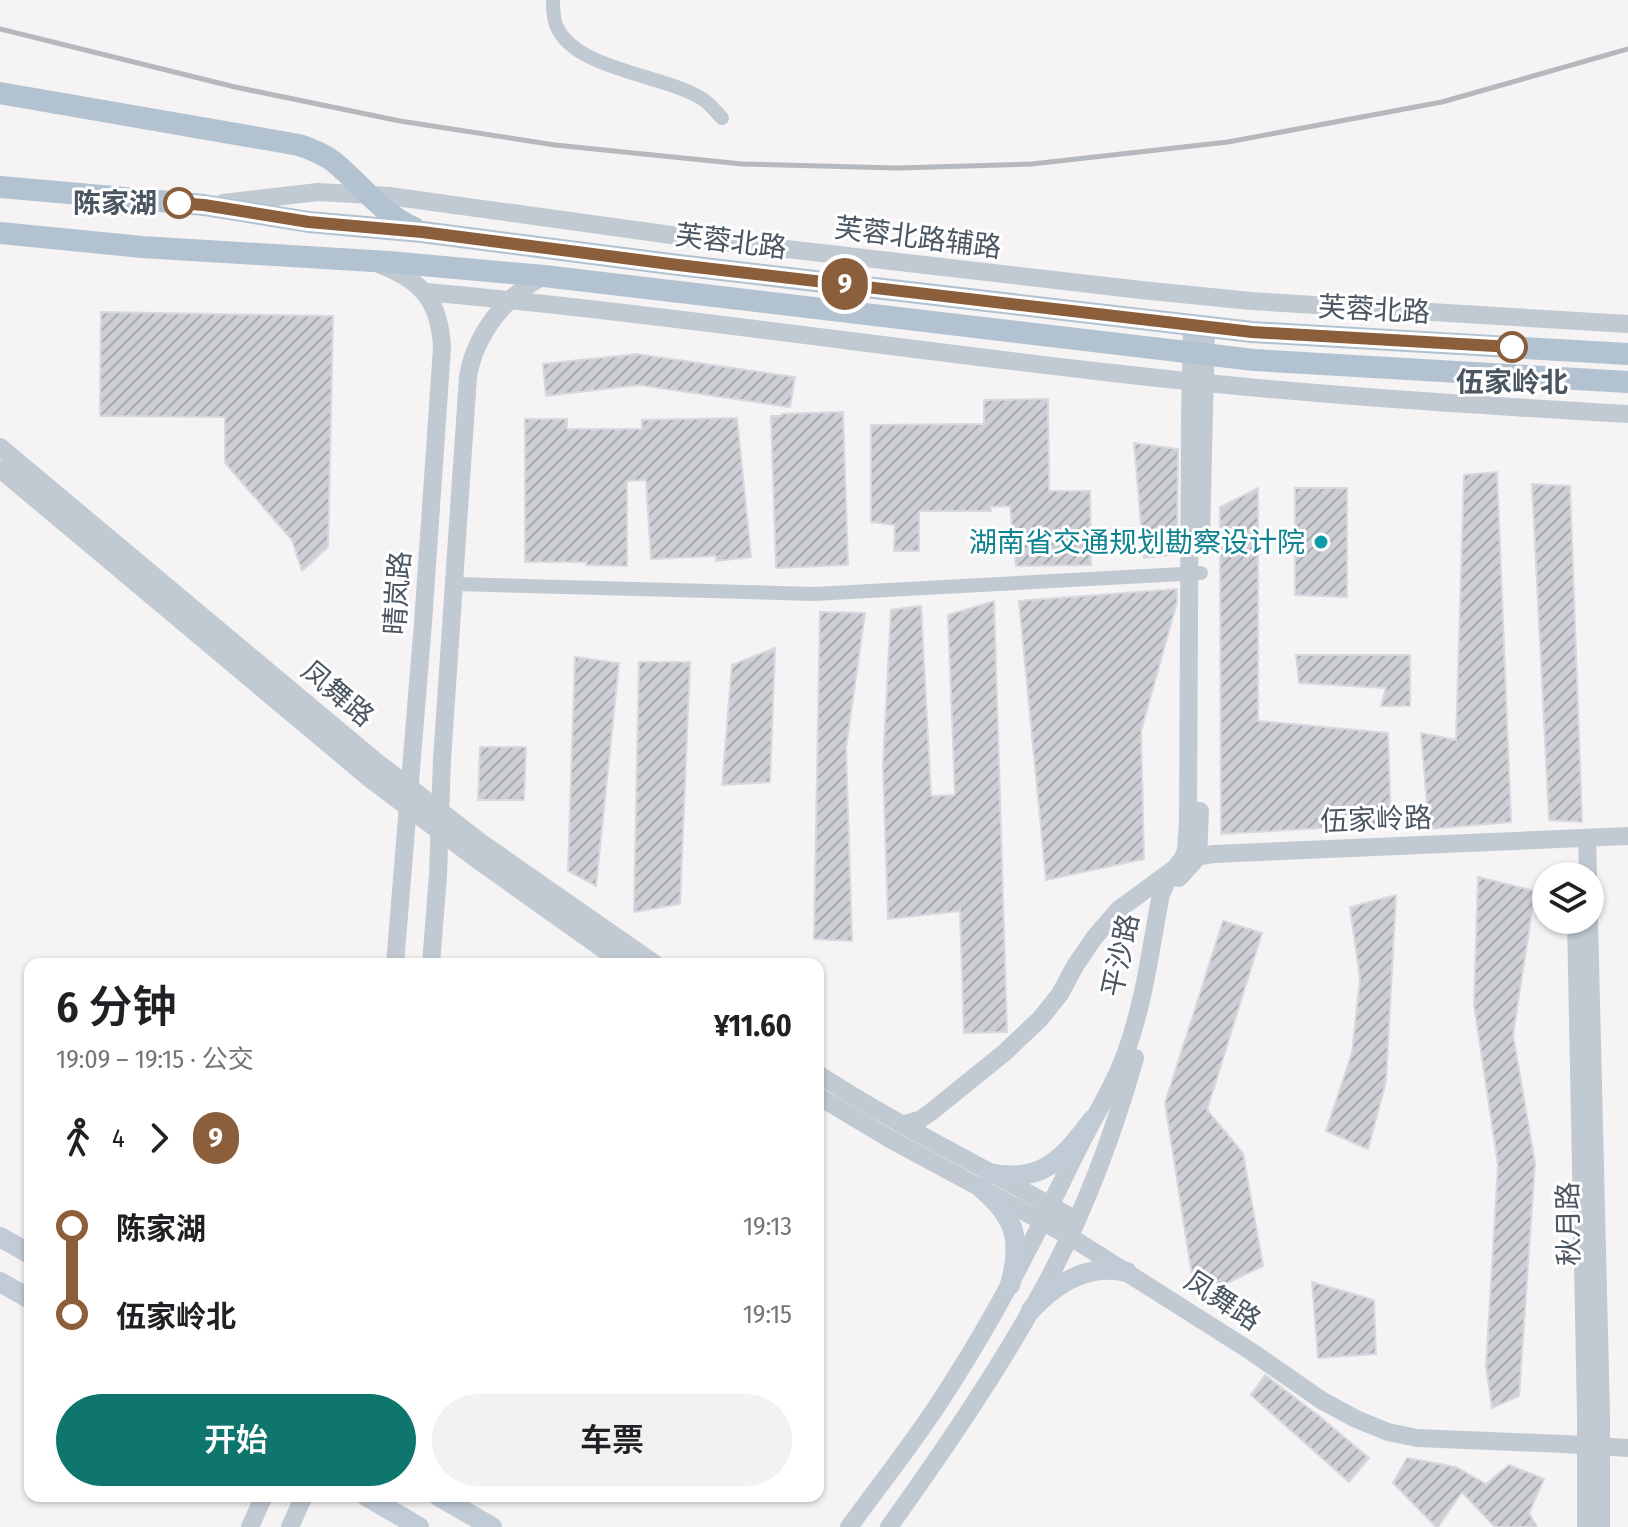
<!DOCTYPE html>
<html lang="zh">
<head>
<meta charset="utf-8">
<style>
	:root { --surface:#fff; --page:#f2f2f2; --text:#202124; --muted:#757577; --accent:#0f766e }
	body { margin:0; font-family:"Fira Sans Condensed","Noto Sans SC",sans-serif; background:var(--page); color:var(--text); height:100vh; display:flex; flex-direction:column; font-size:30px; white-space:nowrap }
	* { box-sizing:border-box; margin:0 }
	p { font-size:26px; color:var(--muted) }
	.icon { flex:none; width:44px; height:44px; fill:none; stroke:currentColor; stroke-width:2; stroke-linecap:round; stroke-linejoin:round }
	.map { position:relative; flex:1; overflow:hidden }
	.panel { position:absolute; left:24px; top:958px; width:800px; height:544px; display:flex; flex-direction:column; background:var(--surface); border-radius:16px; box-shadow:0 2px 6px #0004 }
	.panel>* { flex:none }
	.badge { padding:0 16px; border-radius:26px; font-size:28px; line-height:52px }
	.tools { position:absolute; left:1532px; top:862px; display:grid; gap:16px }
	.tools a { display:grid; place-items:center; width:72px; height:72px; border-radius:50%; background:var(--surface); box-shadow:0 2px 6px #0004; font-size:40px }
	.map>.badge { position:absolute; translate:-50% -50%; box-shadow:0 0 0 4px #fff }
	.legs { display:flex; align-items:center; gap:12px; height:88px; padding:0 32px; font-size:26px }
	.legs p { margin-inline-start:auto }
	.head { display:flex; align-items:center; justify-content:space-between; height:136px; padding:0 32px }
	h1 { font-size:44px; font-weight:600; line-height:60px }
	.action { display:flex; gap:16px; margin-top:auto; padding:16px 32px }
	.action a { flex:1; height:92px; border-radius:48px; background:var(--accent); color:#fff; font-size:32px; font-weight:600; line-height:92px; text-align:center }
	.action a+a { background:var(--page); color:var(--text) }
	ul { padding:0 32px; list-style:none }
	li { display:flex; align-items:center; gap:28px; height:88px; font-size:30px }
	li i { display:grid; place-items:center; width:12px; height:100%; margin:0 10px; background:currentColor }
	li i::after { content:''; width:20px; height:20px; margin:-10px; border:6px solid; border-radius:50%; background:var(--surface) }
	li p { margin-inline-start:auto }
	li:first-child i { background:linear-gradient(#0000 50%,currentColor 0) }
	li:last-child i { background:linear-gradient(currentColor 50%,#0000 0) }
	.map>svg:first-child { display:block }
	.building { fill:url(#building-hatch); stroke:#d7d9de; stroke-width:2 }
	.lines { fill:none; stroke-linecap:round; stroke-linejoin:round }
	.minor { stroke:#c1cad2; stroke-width:14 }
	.tertiary { stroke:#c1cad2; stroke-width:18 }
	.secondary { stroke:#c1cbd6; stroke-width:20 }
	.primary { stroke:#b3c2d1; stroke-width:22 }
	.rail { stroke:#b5b8bd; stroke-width:5 }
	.line-1-casing { stroke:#fff; stroke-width:18 }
	.line-1 { stroke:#8b5e3c; stroke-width:12 }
	.stop-1-dot { fill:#fff; stroke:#8b5e3c; stroke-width:4 }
	.culture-dot { fill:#0f9aa8; stroke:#fff; stroke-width:3 }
	.labels { text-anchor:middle; stroke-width:6; stroke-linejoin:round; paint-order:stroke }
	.stop-label { font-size:28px; font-weight:bold; fill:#4a5661; stroke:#fff; text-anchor:end }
	.street-label { font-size:28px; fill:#4a5661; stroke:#fff }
	.culture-label { font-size:28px; fill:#0d838f; stroke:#fff; text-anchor:end }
</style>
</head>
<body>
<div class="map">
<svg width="1628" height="1527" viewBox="0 0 1628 1527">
	<defs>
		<pattern id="building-hatch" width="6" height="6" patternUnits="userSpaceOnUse" patternTransform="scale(2)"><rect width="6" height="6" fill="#cdcfd5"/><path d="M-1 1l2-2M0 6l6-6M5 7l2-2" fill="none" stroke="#a8abb0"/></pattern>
	</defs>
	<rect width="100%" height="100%" fill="#f5f3f3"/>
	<g class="building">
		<polygon points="101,312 333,316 328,547 302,571 292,540 225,463 225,417 100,416"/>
		<polygon points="637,354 795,377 790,407 639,385 546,396 543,364"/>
		<polygon points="1048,399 1049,491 1090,491 1091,565 1016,566 1010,506 990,507 991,511 919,511 919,551 894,551 895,525 871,522 871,425 984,424 984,400"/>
		<polygon points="843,412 848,565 776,568 771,416 782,416 782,414"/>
		<polygon points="737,418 751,557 716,561 716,556 651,559 646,480 627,481 627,566 586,565 587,562 525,562 525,419 567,419 567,429 642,429 642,420"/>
		<polygon points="1134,443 1178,449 1177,554 1144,558"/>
		<polygon points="1497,472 1511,822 1429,829 1421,733 1456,740 1464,475"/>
		<polygon points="1532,484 1570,486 1582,822 1549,820"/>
		<polygon points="1258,488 1258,721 1388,733 1391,827 1355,826 1221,834 1220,507"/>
		<polygon points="1295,488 1347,488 1347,597 1295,595"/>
		<polygon points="1177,589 1177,602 1141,731 1144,859 1046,880 1019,601"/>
		<polygon points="994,601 1007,1032 964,1033 960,911 888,919 883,765 891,610 921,606 931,796 955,795 948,615"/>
		<polygon points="820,612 865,613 846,748 852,941 814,939"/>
		<polygon points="775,648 770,782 722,785 732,665"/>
		<polygon points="1296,655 1410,655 1410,706 1381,706 1386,688 1299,683"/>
		<polygon points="575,657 619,663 596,886 568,871"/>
		<polygon points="639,662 690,662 680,904 634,912"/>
		<polygon points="480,747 526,747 524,800 478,800"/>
		<polygon points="1478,877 1535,891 1513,1035 1535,1163 1519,1396 1492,1408 1486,1366 1498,1165 1474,1005"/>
		<polygon points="1396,895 1386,1081 1368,1149 1326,1131 1352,1053 1360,979 1350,907"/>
		<polygon points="1223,921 1262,933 1207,1110 1243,1153 1263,1266 1225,1284 1193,1282 1165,1103"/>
		<polygon points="1312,1282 1374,1300 1376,1354 1318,1358"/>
		<polygon points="1265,1375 1319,1416 1369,1458 1349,1482 1251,1395"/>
		<polygon points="1407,1458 1456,1467 1486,1484 1509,1465 1544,1479 1529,1513 1537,1527 1495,1527 1462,1492 1438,1527 1436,1527 1393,1483"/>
	</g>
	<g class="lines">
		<g class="minor">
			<path d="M553,0C553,8 553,17 556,25C574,71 666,74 704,100C710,104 716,112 722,118"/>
			<polyline points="455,584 814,594 1201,573"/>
		</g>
		<g class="tertiary">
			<polyline points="223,203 318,192 389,196 700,239 1141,290 1251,301 1628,324"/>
			<path d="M381,265C423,281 440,303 442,348L423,623L395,964"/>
			<path d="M426,292C655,313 884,347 1113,373C1284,393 1456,404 1628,414"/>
			<polyline points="0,447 373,759 483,844 655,964"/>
			<polyline points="0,469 369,778 479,861 624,964"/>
			<polyline points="1201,538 1206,326"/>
			<polyline points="1587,838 1588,876"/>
			<polyline points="1179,878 1198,857 1200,811"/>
			<polyline points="1576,920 1586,1414 1586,1527"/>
			<polyline points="1589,920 1601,1415 1601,1527"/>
			<path d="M431,964L438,875L442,759L468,377C475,334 506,295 544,276"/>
			<path d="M818,1074C901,1128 990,1170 1076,1220"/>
			<polyline points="818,1096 890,1139 1069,1236 1252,1352 1321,1400 1356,1419 1388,1432 1417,1438 1564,1444 1628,1448"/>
			<polyline points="902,1125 921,1119 931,1112 1004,1053 1040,1019 1060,994 1075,966 1094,938 1118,910 1182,863 1194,857 1214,854 1628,836"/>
			<polyline points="250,1527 264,1496"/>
			<polyline points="290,1527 304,1496"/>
			<path d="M849,1527C885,1478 923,1430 955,1378C1001,1306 1039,1229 1076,1153C1093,1118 1115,1085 1127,1049C1145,999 1151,945 1161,894L1170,875L1183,858L1186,850L1188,821L1190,417L1192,324"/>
			<path d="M889,1527C946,1447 1001,1367 1048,1280C1084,1212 1114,1132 1135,1058"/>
		</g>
		<g class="secondary">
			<path d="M989,1173C1042,1184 1063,1159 1092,1120"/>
			<path d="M982,1189C1016,1218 1022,1241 1010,1285"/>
			<polyline points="0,1237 30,1254"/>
			<polyline points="0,1282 30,1299"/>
			<path d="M1031,1310C1056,1283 1089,1263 1127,1272"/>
			<polyline points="366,1496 419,1527"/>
			<polyline points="438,1496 492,1527"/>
		</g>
		<g class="primary">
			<path d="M0,93L299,145C311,149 324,154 334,162C362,185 380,212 414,228"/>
			<polyline points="0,187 204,205 309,222 422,232 678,265 1252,332 1628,354"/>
			<polyline points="0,233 142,247 389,262 544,276 1254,360 1628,382"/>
		</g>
		<polyline class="rail" points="0,29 235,87 400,121 555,145 742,164 898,168 1032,164 1228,142 1442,102 1628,49"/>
	</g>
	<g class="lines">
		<g class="line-1-casing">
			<polyline id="line-1" points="179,203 204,205 309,222 422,232 678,265 1252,332 1512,347"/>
		</g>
		<use href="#line-1" class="line-1"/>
	</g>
	<g class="stop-1-dot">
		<circle cx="179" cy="203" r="14"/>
		<circle cx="1512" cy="347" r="14"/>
	</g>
	<circle class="culture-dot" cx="1321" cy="542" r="8"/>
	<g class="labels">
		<g class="stop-label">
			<text x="157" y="213">陈家湖</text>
			<text x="1512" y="392" text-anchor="middle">伍家岭北</text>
		</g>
		<g class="street-label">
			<text transform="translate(918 237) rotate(7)" y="10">芙蓉北路辅路</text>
			<text transform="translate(731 241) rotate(7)" y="10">芙蓉北路</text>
			<text transform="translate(1374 309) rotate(3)" y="10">芙蓉北路</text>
			<text transform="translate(397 593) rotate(-86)" y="10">晴岚路</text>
			<text transform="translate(338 693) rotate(40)" y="10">凤舞路</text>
			<text transform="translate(1376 819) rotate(-2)" y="10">伍家岭路</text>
			<text transform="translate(1120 955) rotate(-78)" y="10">平沙路</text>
			<text transform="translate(1568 1224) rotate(-91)" y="10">秋月路</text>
			<text transform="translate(1223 1300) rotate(33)" y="10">凤舞路</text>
		</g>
		<g class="culture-label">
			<text x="1305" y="552">湖南省交通规划勘察设计院</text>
		</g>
	</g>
</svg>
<div class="tools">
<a><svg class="icon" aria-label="layers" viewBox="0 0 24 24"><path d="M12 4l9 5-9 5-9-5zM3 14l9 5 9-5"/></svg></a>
</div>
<b class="badge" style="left:845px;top:284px;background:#8b5e3c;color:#fff">9</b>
<section class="panel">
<div class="head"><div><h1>6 分钟</h1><p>19:09 – 19:15 · 公交</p></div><b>¥11.60</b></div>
<div class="legs"><svg class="icon" aria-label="walk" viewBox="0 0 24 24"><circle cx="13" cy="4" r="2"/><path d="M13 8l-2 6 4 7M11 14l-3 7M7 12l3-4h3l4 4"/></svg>4<svg class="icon" aria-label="forward" viewBox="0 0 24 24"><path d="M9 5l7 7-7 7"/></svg><b class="badge" style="background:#8b5e3c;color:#fff">9</b></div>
<ul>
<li><i style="color:#8b5e3c"></i><b>陈家湖</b><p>19:13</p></li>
<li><i style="color:#8b5e3c"></i><b>伍家岭北</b><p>19:15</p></li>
</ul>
<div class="action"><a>开始</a><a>车票</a></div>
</section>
</div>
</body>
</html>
